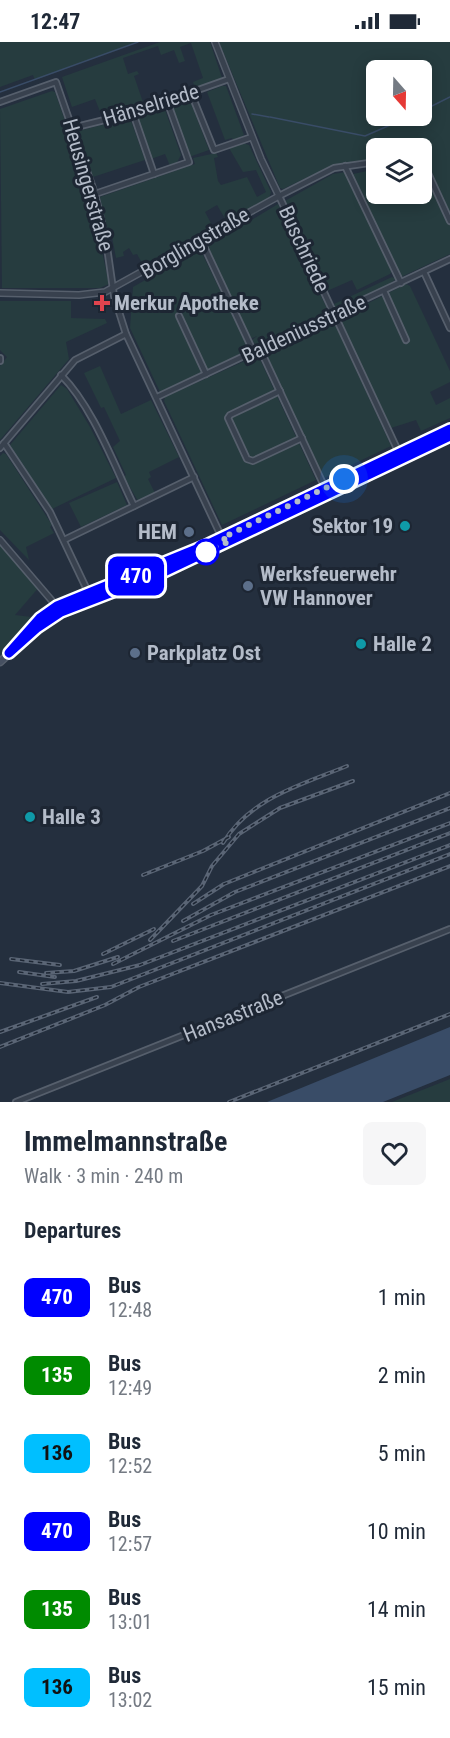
<!DOCTYPE html>
<html lang="en">
<head>
<meta charset="utf-8">
<style>
	:root { --surface:#fff; --page:#f6f6f7; --text:#1f2937; --muted:#747a83 }
	body { margin:0; font-family:"Roboto Condensed",sans-serif; background:var(--page); color:var(--text); height:100vh; display:flex; flex-direction:column; font-size:22px; white-space:nowrap }
	* { box-sizing:border-box; margin:0 }
	p { font-size:20px; color:var(--muted) }
	.icon { flex:none; width:33px; height:33px; fill:none; stroke:currentColor; stroke-width:2; stroke-linecap:round; stroke-linejoin:round }
	.map { position:relative; height:1060px; overflow:hidden }
	.side { display:flex; flex-direction:column; background:var(--surface); flex:1 }
	.side>* { flex:none }
	.badge { padding:0 12px; border-radius:9px; font-size:21px; line-height:39px }
	.needle { width:39px; rotate:160deg }
	.controls { position:absolute; left:366px; top:18px; display:grid; gap:12px }
	.controls a { display:grid; place-items:center; width:66px; height:66px; border-radius:9px; background:var(--surface); box-shadow:0 3px 15px #0003; font-size:30px }
	.you { position:absolute; width:30px; height:30px; margin:-15px; border:4px solid #fff; border-radius:50%; background:#1a73e8; box-shadow:0 0 0 9px #1a73e833 }
	.map>.badge { position:absolute; translate:-50% -50%; box-shadow:0 0 0 3px #fff }
	h2 { padding:0 24px; font-size:22px; line-height:54px }
	.round { display:grid; place-items:center; flex:none; width:63px; height:63px; border-radius:9px; background:var(--page) }
	.summary { display:flex; align-items:center; justify-content:space-between; height:102px; padding:0 24px }
	h1 { font-size:28px; font-weight:700; line-height:45px }
	ul { padding:0; list-style:none }
	li { display:flex; align-items:center; gap:18px; height:78px; padding:0 24px }
	li div { flex:1 }
	li b { display:block; font-size:22px }
	li em { font-style:normal }
	li .badge { min-width:66px; font-weight:700; text-align:center }
	.status { display:flex; justify-content:space-between; align-items:center; height:42px; padding:0 30px; background:var(--surface); direction:ltr }
	.status svg { height:16px; fill:currentColor }
	.map>svg:first-child { display:block }
	.green { fill:#263c3f; fill-rule:evenodd }
	.water { fill:#394c67 }
	.lines { fill:none; stroke-linecap:round; stroke-linejoin:round }
	.stream { stroke:#394c67; stroke-width:1.5 }
	.minor-casing { stroke:#565f6c; stroke-width:8 }
	.tertiary-casing { stroke:#565f6c; stroke-width:8 }
	.secondary-casing { stroke:#565f6c; stroke-width:9 }
	.minor { stroke:#38414e; stroke-width:4.5 }
	.tertiary { stroke:#38414e; stroke-width:5 }
	.secondary { stroke:#465061; stroke-width:6 }
	.rail-casing { stroke:#5a6575; stroke-width:4 }
	.rail { stroke:#1d2633; stroke-width:1.5; stroke-dasharray:4.5; stroke-linecap:butt }
	.line-casing { stroke:#fff; stroke-width:14 }
	.line { stroke:#00f; stroke-width:9 }
	.walk { stroke:#b4bcc9; stroke-width:6; stroke-dasharray:0 10.8 }
	.health-dot { fill:#e0444e; stroke:#1d2633; stroke-width:2 }
	.culture-dot { fill:#0f9aa8; stroke:#1d2633; stroke-width:2 }
	.service-dot { fill:#5c6f8a; stroke:#1d2633; stroke-width:2 }
	.stop-dot { fill:#fff; stroke:#00f; stroke-width:3 }
	.labels { text-anchor:middle; stroke-width:6; stroke-linejoin:round; paint-order:stroke }
	.street-label { font-size:21px; fill:#b4bcc9; stroke:#1d2633 }
	.poi-label { font-size:21px; font-weight:bold; fill:#b4bcc9; stroke:#1d2633; text-anchor:start }
</style>
</head>
<body>
<div class="status"><b>12:47</b><svg viewBox="0 0 49 12"><path d="M0 12V9h3v3zM5 12V6h3v6zM10 12V3h3v9zM15 12V0h3v12zM26 1h20v11H26zM47 4h2v5h-2z"/></svg></div>
<div class="map">
<svg width="450" height="1060" viewBox="0 0 450 1060">
	<rect width="100%" height="100%" fill="#242f3e"/>
	<g class="green">
		<polygon points="0,0 138,0 35,38 33,33 0,45"/>
		<polygon points="160,0 210,0 222,36 195,47 193,40 203,36 191,1 180,5 185,19 179,21 174,8 161,13 158,4 123,16 128,32 137,29 139,32 134,34 144,63 122,70 120,65 101,72 95,57 72,65 62,35"/>
		<path d="M219,0H450V174L422,106H376V117L331,124L283,147L280,146ZM376,28H422V74H376Z"/>
		<polygon points="222,44 226,44 244,93 234,99 232,96 225,98 207,50"/>
		<polygon points="52,49 55,50 88,144 109,242 100,246 2,246 0,67"/>
		<polygon points="189,56 209,108 192,114 189,114 171,64"/>
		<polygon points="164,65 181,113 176,122 170,124 165,112 151,117 137,77 138,74"/>
		<polygon points="130,76 145,118 93,135 78,89"/>
		<polygon points="243,101 249,103 271,150 269,156 227,180 217,163 205,170 213,185 143,223 137,212 133,213 129,206 123,210 124,214 116,216 112,195 108,195 100,155 195,122 193,116 216,111 218,115 214,116 218,139 221,143 247,135 257,155 266,150 256,128 243,130 229,106"/>
		<polygon points="422,124 450,184 450,212 401,235 353,132 376,127 376,152 422,152"/>
		<polygon points="346,130 392,229 390,232 357,248 352,238 327,249 285,159 333,132"/>
		<polygon points="278,162 329,271 257,305 252,298 257,294 250,297 207,205"/>
		<polygon points="200,207 249,308 160,350 130,286 133,245"/>
		<polygon points="392,235 396,237 379,249 336,268 334,262"/>
		<polygon points="406,242 410,244 450,329 450,340 430,350 436,363 450,356 450,376 421,389 416,378 391,386 339,276"/>
		<polygon points="0,259 71,259 71,276 105,277 107,281 66,300 69,317 0,398 0,324 7,315 0,308"/>
		<polygon points="329,278 333,278 391,404 324,436 265,310"/>
		<polygon points="258,313 316,438 222,483 164,359 165,355"/>
		<polygon points="100,324 121,372 151,358 179,415 149,430 151,435 148,437 155,451 138,459 124,435 126,433 113,405 120,399 104,365 101,366 84,331"/>
		<polygon points="61,343 67,347 90,385 116,436 52,467 10,403"/>
		<polygon points="3,411 6,412 52,483 50,485 54,491 26,505 29,518 0,488 0,414"/>
		<polygon points="117,440 127,463 81,485 69,461"/>
		<polygon points="0,498 40,544 15,573 40,576 0,620"/>
		<polygon points="450,1037 450,1060 392,1060"/>
	</g>
	<polygon class="water" points="450,985 450,1033 383,1060 267,1060"/>
	<g class="lines">
		<g class="stream">
			<polyline points="0,50 138,0"/>
			<polyline points="422,69 450,55"/>
			<polyline points="252,72 269,75"/>
			<polyline points="270,75 365,94 411,74"/>
		</g>
		<g class="minor-casing">
			<g id="minor">
				<polyline points="191,51 214,108 252,95"/>
				<polyline points="0,60 56,40 95,152 106,198 114,254 126,292 222,496"/>
				<polyline points="133,71 154,132"/>
				<polyline points="72,86 133,71 229,37"/>
				<polyline points="422,118 450,179"/>
				<polyline points="376,120 334,126 279,154 399,411"/>
				<polyline points="345,124 401,241"/>
				<polyline points="95,152 189,120 167,59"/>
				<polyline points="201,198 254,311"/>
				<polyline points="424,230 450,286"/>
				<polyline points="384,249 406,298"/>
				<polyline points="179,274 206,332"/>
				<polyline points="260,307 325,446"/>
				<polyline points="0,316 0,319"/>
				<path d="M61,333C93,365 114,423 134,464"/>
				<polyline points="280,349 230,373 228,376 247,417 253,419 302,396"/>
				<polyline points="157,355 450,217"/>
				<polyline points="4,401 50,470 89,552"/>
				<polyline points="0,406 75,318 126,292"/>
				<polyline points="64,498 194,435"/>
				<polyline points="16,1060 450,887"/>
			</g>
		</g>
		<g class="tertiary-casing">
			<g id="tertiary">
				<polyline points="0,251 79,253 105,250 279,154 261,117 215,0"/>
				<polyline points="0,498 59,567"/>
			</g>
		</g>
		<g class="secondary-casing">
			<g id="secondary">
				<polyline points="28,590 40,576 57,564 204,504 450,387"/>
				<polyline points="0,620 37,586 61,571 162,531 450,394"/>
			</g>
		</g>
		<use href="#minor" class="minor"/>
		<use href="#tertiary" class="tertiary"/>
		<use href="#secondary" class="secondary"/>
		<g class="rail-casing">
			<g id="rail">
				<path d="M223,801C250,756 301,743 347,724"/>
				<polyline points="143,833 203,809 229,795"/>
				<polyline points="193,862 224,842 450,751"/>
				<polyline points="183,879 235,850 450,766"/>
				<polyline points="150,898 202,844 212,824 239,792 280,766 353,739"/>
				<polyline points="173,899 450,791"/>
				<polyline points="103,912 154,887"/>
				<polyline points="11,917 60,923"/>
				<polyline points="113,922 211,873 450,781"/>
				<polyline points="19,930 55,935"/>
				<polyline points="46,931 74,929 118,915"/>
				<polyline points="0,941 68,950 111,945 450,812"/>
				<polyline points="42,942 76,939 140,923 450,803"/>
				<polyline points="0,990 97,955"/>
				<polyline points="0,1005 105,963 139,945 450,824"/>
				<polyline points="229,1060 450,972"/>
			</g>
		</g>
		<use href="#rail" class="rail"/>
	</g>
	<g class="lines">
		<g class="line-casing">
			<polyline id="line" points="450,387 204,504 57,564 40,576 9,611 37,586 61,570 162,531 450,394"/>
		</g>
		<use href="#line" class="line"/>
		<polyline class="walk" points="206,510 230,499 222,496 344,437"/>
	</g>
	<path class="health-dot" d="M99 252h6v6h6v6h-6v6h-6v-6h-6v-6h6z"/>
	<g class="culture-dot">
		<circle cx="405" cy="484" r="6"/>
		<circle cx="361" cy="602" r="6"/>
		<circle cx="30" cy="775" r="6"/>
	</g>
	<g class="service-dot">
		<circle cx="189" cy="490" r="6"/>
		<circle cx="248" cy="544" r="6"/>
		<circle cx="135" cy="611" r="6"/>
	</g>
	<circle class="stop-dot" cx="206" cy="510" r="12"/>
	<g class="labels">
		<g class="street-label">
			<text transform="translate(151 63) rotate(-17)" y="7">Hänselriede</text>
			<text transform="translate(88 143) rotate(74)" y="7">Heusingerstraße</text>
			<text transform="translate(195 201) rotate(-30)" y="7">Borglingstraße</text>
			<text transform="translate(304 207) rotate(65)" y="7">Buschriede</text>
			<text transform="translate(304 287) rotate(-25)" y="7">Baldeniusstraße</text>
			<text transform="translate(233 974) rotate(-22)" y="7">Hansastraße</text>
		</g>
		<g class="poi-label">
			<text x="114" y="268">Merkur Apotheke</text>
			<text x="393" y="491" text-anchor="end">Sektor 19</text>
			<text x="177" y="497" text-anchor="end">HEM</text>
			<text x="260" y="539">Werksfeuerwehr<tspan x="260" dy="24">VW Hannover</tspan></text>
			<text x="373" y="609">Halle 2</text>
			<text x="147" y="618">Parkplatz Ost</text>
			<text x="42" y="782">Halle 3</text>
		</g>
	</g>
</svg>
<div class="controls">
<a><svg class="needle" viewBox="-14 -14 28 28"><path d="M0-13l5 13h-10z" fill="#e53935"/><path d="M0 13l5-13h-10z" fill="#747a83"/></svg></a>
<a><svg class="icon" aria-label="layers" viewBox="0 0 24 24"><path d="M12 4l9 5-9 5-9-5zM3 14l9 5 9-5"/></svg></a>
</div>
<div class="you" style="left:344px;top:437px"></div>
<b class="badge" style="left:136px;top:534px;background:#00f;color:#fff">470</b>
</div>
<section class="side">
<div class="summary"><div><h1>Immelmannstraße</h1><p>Walk · 3 min · 240 m</p></div><a class="round"><svg class="icon" aria-label="heart" viewBox="0 0 24 24"><path d="M12 20l-8-8c-3-5 5-10 8-4 3-6 11-1 8 4z"/></svg></a></div>
<h2>Departures</h2>
<ul>
<li><span class="badge" style="background:#00f;color:#fff">470</span><div><b>Bus</b><p>12:48</p></div><em>1 min</em></li>
<li><span class="badge" style="background:#008b00;color:#fff">135</span><div><b>Bus</b><p>12:49</p></div><em>2 min</em></li>
<li><span class="badge" style="background:#00bfff;color:#111">136</span><div><b>Bus</b><p>12:52</p></div><em>5 min</em></li>
<li><span class="badge" style="background:#00f;color:#fff">470</span><div><b>Bus</b><p>12:57</p></div><em>10 min</em></li>
<li><span class="badge" style="background:#008b00;color:#fff">135</span><div><b>Bus</b><p>13:01</p></div><em>14 min</em></li>
<li><span class="badge" style="background:#00bfff;color:#111">136</span><div><b>Bus</b><p>13:02</p></div><em>15 min</em></li>
</ul>
</section>
</body>
</html>
